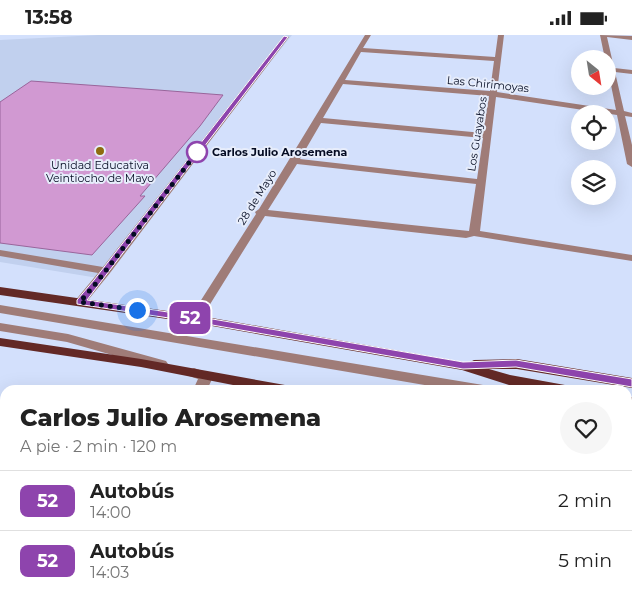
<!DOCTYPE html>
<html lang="es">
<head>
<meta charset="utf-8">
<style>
	:root { --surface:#fff; --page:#f6f6f6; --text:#222; --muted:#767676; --line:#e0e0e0 }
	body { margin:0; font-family:Montserrat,sans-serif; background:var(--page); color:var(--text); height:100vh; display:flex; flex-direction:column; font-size:19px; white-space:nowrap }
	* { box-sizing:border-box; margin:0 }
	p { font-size:16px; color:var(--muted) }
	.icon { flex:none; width:28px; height:28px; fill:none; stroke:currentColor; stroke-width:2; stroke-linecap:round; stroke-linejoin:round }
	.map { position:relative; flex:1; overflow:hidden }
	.drawer { position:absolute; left:0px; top:350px; width:632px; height:216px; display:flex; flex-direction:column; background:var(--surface); border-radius:15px 15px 0 0; box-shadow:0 5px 20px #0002 }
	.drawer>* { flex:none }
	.badge { padding:0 10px; border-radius:8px; font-size:18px; line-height:32px }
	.needle { width:32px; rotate:150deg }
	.buttons { position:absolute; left:571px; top:15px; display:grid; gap:10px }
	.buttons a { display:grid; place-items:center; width:45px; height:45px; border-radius:50%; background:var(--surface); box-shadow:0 5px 20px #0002; font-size:25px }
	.you { position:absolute; width:25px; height:25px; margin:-12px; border:4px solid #fff; border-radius:50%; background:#1a73e8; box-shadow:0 0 0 8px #1a73e833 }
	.map>.badge { position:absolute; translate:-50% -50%; box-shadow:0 0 0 2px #fff }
	.round { display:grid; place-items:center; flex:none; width:52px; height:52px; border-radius:26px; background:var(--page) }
	.head { display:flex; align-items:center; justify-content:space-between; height:85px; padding:0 20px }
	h1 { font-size:24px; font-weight:800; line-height:38px }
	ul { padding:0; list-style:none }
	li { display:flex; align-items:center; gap:15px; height:60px; padding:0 20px; border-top:1px solid var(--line) }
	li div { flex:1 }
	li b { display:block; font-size:19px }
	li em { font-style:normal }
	li .badge { min-width:55px; font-weight:700; text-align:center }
	.status { display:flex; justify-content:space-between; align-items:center; height:35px; padding:0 25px; background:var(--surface); direction:ltr }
	.status svg { height:14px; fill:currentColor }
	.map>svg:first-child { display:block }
	.built { fill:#c1d0ee }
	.building { fill:#d199d2; stroke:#99659b }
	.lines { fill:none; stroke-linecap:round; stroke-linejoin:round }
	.lane { fill:#9f7c78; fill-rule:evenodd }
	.street { fill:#9f7c78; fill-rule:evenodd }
	.primary { fill:#632926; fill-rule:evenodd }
	.line { fill:#8e44ad; stroke:#fff }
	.walk { stroke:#040b22; stroke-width:5; stroke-dasharray:0 9 }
	.poi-dot { fill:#8e6c10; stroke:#e7edfb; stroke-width:2 }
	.stop-dot { fill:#fff; stroke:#8e44ad; stroke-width:2.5 }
	.labels { text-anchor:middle; stroke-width:4; stroke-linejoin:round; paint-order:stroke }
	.far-street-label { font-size:11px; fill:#040b22; stroke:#e7edfb }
	.far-stop-label { font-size:11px; font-weight:bold; fill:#040b22; stroke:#e7edfb; text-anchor:start }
	.far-poi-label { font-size:11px; fill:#040b22; stroke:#e7edfb }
</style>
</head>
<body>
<div class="status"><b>13:58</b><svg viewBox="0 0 49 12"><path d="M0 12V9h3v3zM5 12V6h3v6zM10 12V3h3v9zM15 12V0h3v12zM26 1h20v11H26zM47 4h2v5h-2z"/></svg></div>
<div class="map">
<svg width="632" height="566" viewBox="0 0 632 566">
	<rect width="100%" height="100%" fill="#d3e0fc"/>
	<polygon class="built" points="98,0 292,0 98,243 0,227 0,5"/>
	<polygon class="building" points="31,46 158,55 223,60 200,91 140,161 145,161 92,220 0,208 0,67"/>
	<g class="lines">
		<g class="lane">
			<polygon points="284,1 289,2 110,238 84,270 76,270 74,267 98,238 0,221 0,215 103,232"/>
			<polygon points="0,270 483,350 488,352 490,355 454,355 0,278"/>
			<polygon points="0,288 68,299 166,326 168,329 166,332 161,334 67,307 0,296"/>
			<polygon points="194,333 211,339 213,342 207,355 193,355 198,344 189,341 187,338 189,335"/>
			<polygon points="0,519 5,520 5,536 0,535"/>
		</g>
		<g class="street">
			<path d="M365,0H371L363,13L495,22L498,0H504L497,57L616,75L608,35V24H605L600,0L632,1V5L607,2L614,33L632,35V39L615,37L624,76L632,78V82L625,81L632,110V132L627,129L617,80L496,62L480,196L632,220V226L474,201L466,203L265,181L199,287H191L189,284L256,179L255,177L259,174ZM361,17L494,26L490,56L345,45ZM343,49L489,61L483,98L323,83ZM321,88L483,103L477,144L300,124ZM297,129L476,149L469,196L268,175Z"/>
			<polygon points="137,561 155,561 153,566 135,566"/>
			<polygon points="359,561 377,561 376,566 358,566"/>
		</g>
		<g class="primary">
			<polygon points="0,252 195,280 468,328 474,325 517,324 632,343 632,353 517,334 489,334 510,340 565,350 570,352 572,355 538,355 509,350 462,335 195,288 0,260"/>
			<polygon points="0,303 141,324 285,350 290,352 292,355 259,355 141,332 0,311"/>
			<rect x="628" y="362" width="4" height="10"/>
			<polygon points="628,394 632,395 632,407 628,405"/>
		</g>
	</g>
	<polygon class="line" points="284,1 288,2 87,265 195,281 463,327 516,325 632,344 632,352 516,332 463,334 195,287 77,269 77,265 94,245"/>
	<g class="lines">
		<polyline class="walk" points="137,275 80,267 97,247 202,111 197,117"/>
	</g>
	<circle class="poi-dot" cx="100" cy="116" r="5"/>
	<circle class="stop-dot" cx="197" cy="117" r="10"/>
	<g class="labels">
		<g class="far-street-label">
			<text transform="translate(488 49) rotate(6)" y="4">Las Chirimoyas</text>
			<text transform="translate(477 99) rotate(-81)" y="4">Los Guayabos</text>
			<text transform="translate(257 162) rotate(-58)" y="4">28 de Mayo</text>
		</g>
		<g class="far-stop-label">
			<text x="212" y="121">Carlos Julio Arosemena</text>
		</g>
		<g class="far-poi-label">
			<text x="100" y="134">Unidad Educativa<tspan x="100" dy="13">Veintiocho de Mayo</tspan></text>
		</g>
	</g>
</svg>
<div class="buttons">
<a><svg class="needle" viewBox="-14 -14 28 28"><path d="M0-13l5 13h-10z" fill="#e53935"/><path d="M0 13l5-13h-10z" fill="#767676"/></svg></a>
<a><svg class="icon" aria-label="locate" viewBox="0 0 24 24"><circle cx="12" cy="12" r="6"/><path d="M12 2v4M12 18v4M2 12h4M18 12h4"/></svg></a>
<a><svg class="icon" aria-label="layers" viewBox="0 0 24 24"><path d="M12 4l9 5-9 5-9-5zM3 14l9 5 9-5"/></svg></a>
</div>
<div class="you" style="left:137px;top:275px"></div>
<b class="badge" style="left:190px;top:283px;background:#8e44ad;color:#fff">52</b>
<section class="drawer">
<div class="head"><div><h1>Carlos Julio Arosemena</h1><p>A pie · 2 min · 120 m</p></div><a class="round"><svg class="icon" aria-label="heart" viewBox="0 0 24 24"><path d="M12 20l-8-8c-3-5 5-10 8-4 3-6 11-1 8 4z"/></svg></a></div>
<ul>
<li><span class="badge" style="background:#8e44ad;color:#fff">52</span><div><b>Autobús</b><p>14:00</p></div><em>2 min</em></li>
<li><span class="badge" style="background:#8e44ad;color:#fff">52</span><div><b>Autobús</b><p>14:03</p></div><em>5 min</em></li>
</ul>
</section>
</div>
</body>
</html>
